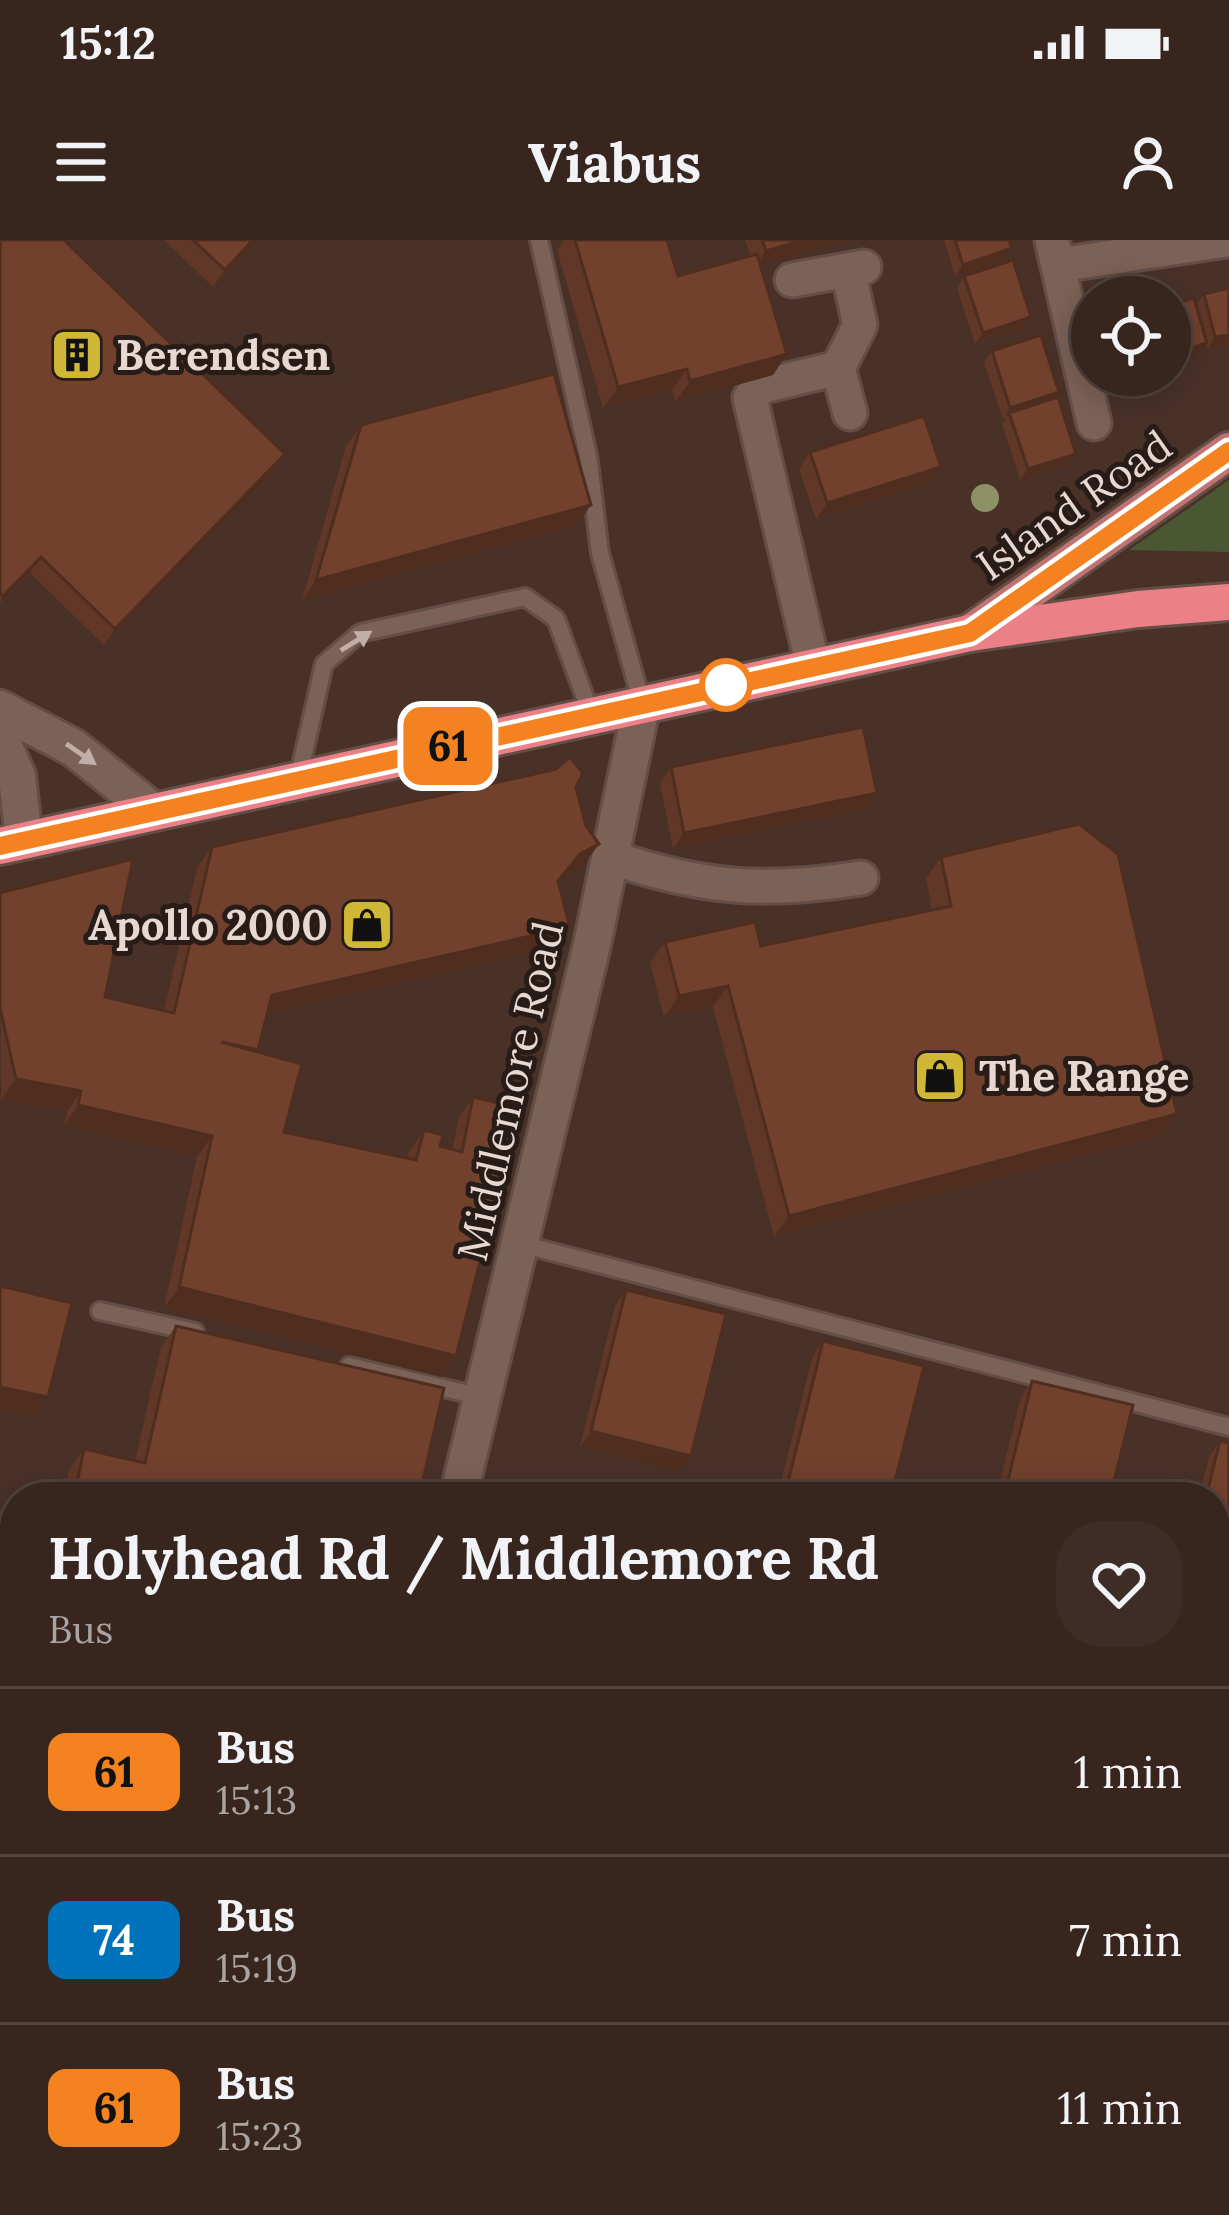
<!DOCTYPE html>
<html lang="en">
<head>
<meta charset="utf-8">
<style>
	:root { --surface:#37251e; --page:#3e2d27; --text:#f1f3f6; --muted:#aaa5a4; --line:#51423c }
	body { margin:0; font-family:Lora,serif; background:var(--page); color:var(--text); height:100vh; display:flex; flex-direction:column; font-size:45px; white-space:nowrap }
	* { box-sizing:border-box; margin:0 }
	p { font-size:39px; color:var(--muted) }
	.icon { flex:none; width:66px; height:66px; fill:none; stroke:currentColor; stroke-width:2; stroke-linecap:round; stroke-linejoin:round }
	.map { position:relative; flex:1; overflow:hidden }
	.side { position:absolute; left:0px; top:1242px; width:1230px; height:735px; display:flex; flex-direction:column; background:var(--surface); border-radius:48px 48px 0 0; box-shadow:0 6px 30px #0003,0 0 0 3px var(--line) }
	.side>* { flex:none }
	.badge { padding:0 24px; border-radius:18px; font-size:42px; line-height:78px }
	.fabs { position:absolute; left:1071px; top:36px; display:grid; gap:24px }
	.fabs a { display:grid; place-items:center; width:120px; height:120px; border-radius:50%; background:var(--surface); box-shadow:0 6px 30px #0003,0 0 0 3px var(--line); font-size:60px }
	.map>.badge { position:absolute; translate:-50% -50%; box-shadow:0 0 0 6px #fff }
	.round { display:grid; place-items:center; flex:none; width:126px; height:126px; border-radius:48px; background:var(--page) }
	.overview { display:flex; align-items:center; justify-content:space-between; height:204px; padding:0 48px }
	h1 { font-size:57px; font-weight:700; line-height:90px }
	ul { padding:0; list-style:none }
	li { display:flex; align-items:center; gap:36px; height:168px; padding:0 48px; border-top:3px solid var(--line) }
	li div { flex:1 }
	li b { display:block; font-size:45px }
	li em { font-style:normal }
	li .badge { min-width:132px; font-weight:700; text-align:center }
	.status { display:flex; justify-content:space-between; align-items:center; height:84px; padding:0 60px; background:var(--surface); direction:ltr }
	.status svg { height:33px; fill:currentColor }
	header { display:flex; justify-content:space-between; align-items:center; height:156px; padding:0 48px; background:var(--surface); font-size:54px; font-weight:700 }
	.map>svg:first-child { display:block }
	.green { fill:#495833 }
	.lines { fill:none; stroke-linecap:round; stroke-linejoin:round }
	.lane-casing { stroke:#624e46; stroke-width:22 }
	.street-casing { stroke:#624e46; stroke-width:39 }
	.secondary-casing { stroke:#624e46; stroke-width:42 }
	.primary-casing { stroke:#624e46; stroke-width:42 }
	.highway-casing { stroke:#624e46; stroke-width:42 }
	.lane { stroke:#7b6156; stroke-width:16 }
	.street { stroke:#7b6156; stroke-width:33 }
	.secondary { stroke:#7b6156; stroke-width:36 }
	.primary { stroke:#bf7473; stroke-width:36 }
	.highway { stroke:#ec8087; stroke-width:36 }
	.tree { fill:#8c9266 }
	.wall { fill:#613827 }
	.shaded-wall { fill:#4f2e20 }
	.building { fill:#71412d; stroke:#4f2e20; stroke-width:3 }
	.oneway { fill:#c1aea7 }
	.line-casing { stroke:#fff; stroke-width:27 }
	.line { stroke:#f58220; stroke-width:18 }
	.stop-dot { fill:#fff; stroke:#f58220; stroke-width:6 }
	.labels { text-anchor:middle; stroke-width:10; stroke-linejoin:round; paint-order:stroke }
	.poi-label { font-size:42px; font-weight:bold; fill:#e7d8d2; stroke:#271c18; text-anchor:start }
	.street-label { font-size:42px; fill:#e7d8d2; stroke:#271c18 }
</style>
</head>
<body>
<div class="status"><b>15:12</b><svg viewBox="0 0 49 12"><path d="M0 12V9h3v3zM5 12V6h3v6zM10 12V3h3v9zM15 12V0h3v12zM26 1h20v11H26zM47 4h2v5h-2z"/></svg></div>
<header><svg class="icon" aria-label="menu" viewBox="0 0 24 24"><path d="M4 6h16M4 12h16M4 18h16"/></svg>Viabus<svg class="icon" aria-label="person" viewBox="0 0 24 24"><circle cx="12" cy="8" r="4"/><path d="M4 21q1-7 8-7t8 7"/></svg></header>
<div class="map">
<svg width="1229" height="1975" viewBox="0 0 1229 1975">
	<rect width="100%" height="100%" fill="#493128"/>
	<polygon class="green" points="1229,240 1229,312 1129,310"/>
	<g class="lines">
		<g class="lane-casing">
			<g id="lane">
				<polyline points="539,0 588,215 600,313 642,463"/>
				<polyline points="298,539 324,424 360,393 525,357 556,379 591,474"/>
				<polyline points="521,1004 1229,1187"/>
				<polyline points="100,1071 195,1092"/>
				<polyline points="349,1126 482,1157"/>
				<polyline points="0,1463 15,1467"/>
				<polyline points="1215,1581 1229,1583"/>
				<polyline points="0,1734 15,1731"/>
				<polyline points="1215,1900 1229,1903"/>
				<polyline points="694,1962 754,1975"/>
				<polyline points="633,1975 636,1962"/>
			</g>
		</g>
		<g class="street-casing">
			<g id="street">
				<polyline points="1052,0 1094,183"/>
				<polyline points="1060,25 1226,0"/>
				<polyline points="848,30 860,85 838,128 850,173"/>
				<polyline points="792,40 864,27"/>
				<polyline points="813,426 750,158 763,146 838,128"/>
				<path d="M610,617C703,649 765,653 861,638"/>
			</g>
		</g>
		<g class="secondary-casing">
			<g id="secondary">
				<polyline points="0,469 74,508 154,572"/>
				<polyline points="0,498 17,536 24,600"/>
				<polyline points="458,1257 592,705 642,463"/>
				<polyline points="277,1975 281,1962"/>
			</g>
		</g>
		<g class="primary-casing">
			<polyline id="primary" points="970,393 1229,211"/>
		</g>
		<g class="highway-casing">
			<polyline id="highway" points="0,606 970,393 1138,369 1229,362"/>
		</g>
		<use href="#lane" class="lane"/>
		<use href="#street" class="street"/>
		<use href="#secondary" class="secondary"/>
		<use href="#primary" class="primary"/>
		<use href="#highway" class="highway"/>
	</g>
	<circle class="tree" cx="985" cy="258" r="14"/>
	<g class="wall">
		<polygon points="0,0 285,214 274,231 104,405 30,333 0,364"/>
		<polygon points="164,0 257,0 213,47"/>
		<polygon points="564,0 667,0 678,36 751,16 745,0 850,0 760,25 773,135 675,162 672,150 603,168 557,10"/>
		<polygon points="944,0 1009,0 1004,20 955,36"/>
		<polygon points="964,36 1023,88 975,104 957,48"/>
		<polygon points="1204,54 1229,105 1207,109 1206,104 1199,114 1196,65"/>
		<polygon points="992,111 1059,152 1054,158 1076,214 1068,225 1020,240 1002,184 1006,178 1003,179 984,122"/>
		<polygon points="361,185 591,265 576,286 302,361 346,206"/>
		<polygon points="810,212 941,227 929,244 816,279 799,229"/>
		<polygon points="671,527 877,553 865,570 673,609 660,543"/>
		<polygon points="576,547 584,625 565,635 559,643 555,708 267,774 256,812 284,892 407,919 409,912 424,890 440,906 452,910 459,878 473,857 441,1137 164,1068 197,917 64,886 67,872 1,860 0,653 105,757 164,771 197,628 212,607"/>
		<polygon points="941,617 1162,896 774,997 713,767 664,777 650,723 665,702 761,706 932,670 926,638"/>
		<polygon points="626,1050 691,1216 680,1232 580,1207 615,1066"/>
		<polygon points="176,1086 419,1257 63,1257 69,1230 84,1209 135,1221 161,1107"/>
		<polygon points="823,1101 891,1257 777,1257 812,1118"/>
		<polygon points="1032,1141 1110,1257 996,1257 1021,1157"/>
		<polygon points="1220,1201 1229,1372 1215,1369 1215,1257 1199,1257 1209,1217"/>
		<polygon points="366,1962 588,1962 584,1975 359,1975"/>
	</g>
	<g class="shaded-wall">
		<polygon points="253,0 257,0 213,47 225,30"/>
		<polygon points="804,0 850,0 754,27 766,11"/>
		<polygon points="1012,8 1004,20 955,36 963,25"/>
		<polygon points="1031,77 1023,88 975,104 983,93"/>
		<polygon points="1229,95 1229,105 1207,109 1215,97"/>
		<polygon points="1207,103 1199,114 1170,123 1170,114"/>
		<polygon points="787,114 773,135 675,162 690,141"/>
		<polygon points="687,129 672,150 603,168 618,147"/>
		<polygon points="1112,135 1128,135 1107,141"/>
		<polygon points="1059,152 1051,163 1009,173 1003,179 1010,168"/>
		<polygon points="285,214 274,231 104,405 115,389"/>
		<polygon points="1076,214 1068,225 1020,240 1028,229"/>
		<polygon points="941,227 929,244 816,279 827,263"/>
		<polygon points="591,265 576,286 302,361 316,340"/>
		<polygon points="41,317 30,333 0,364 3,356"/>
		<polygon points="877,553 865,570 673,609 684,593"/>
		<polygon points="599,604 584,625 565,635 543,662 580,614"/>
		<polygon points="570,687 555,708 257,776 272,755"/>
		<polygon points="728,746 713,767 664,777 679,756"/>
		<polygon points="16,839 81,851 67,872 1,860"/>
		<polygon points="78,865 212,896 197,917 64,886"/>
		<polygon points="1177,874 1162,896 774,997 789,976"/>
		<polygon points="179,1047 456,1116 441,1137 164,1068"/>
		<polygon points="0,1147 48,1157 33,1178 0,1171"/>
		<polygon points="591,1191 691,1216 680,1232 580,1207"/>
		<polygon points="788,1242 848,1257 778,1257"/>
		<polygon points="1215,1349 1229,1353 1229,1372 1215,1369"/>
		<polygon points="0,1703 11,1706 0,1722"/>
		<polygon points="1215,1763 1229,1766 1229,1786 1215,1782"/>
		<polygon points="894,1962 974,1962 1029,1975 949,1975"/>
	</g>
	<g class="building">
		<polygon points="0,0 64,0 285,214 115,389 41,317 3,356 0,353"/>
		<polygon points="193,0 253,0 225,30"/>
		<polygon points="575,0 667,0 678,36 757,14 787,114 690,141 687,129 618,147"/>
		<polygon points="762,0 804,0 766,11"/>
		<polygon points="955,0 1009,0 1012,8 963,25"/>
		<polygon points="1013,20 1031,77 983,93 964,36"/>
		<polygon points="1229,48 1229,95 1215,97 1204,54"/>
		<polygon points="1194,58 1207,103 1170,114 1170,65"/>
		<polygon points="1041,95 1059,152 1010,168 992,111"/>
		<polygon points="554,134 591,265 316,340 361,185"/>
		<polygon points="1058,157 1076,214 1028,229 1009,173"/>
		<polygon points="924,176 941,227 827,263 810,212"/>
		<polygon points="863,487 877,553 684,593 671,527"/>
		<polygon points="570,517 583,533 576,547 586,586 599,604 580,614 558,641 570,687 272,755 258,810 221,802 302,824 284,892 416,920 424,890 443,895 440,906 462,912 473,857 519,868 456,1116 179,1047 212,896 78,865 81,851 16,839 0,768 0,653 133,619 105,757 174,773 212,607 556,529"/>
		<polygon points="1079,584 1118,614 1177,874 789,976 728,746 679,756 665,702 755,682 761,706 951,666 941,617"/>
		<polygon points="0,1046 72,1063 48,1157 0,1147"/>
		<polygon points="626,1050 726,1074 691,1216 591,1191"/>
		<polygon points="176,1086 444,1148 419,1257 74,1257 84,1209 145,1223"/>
		<polygon points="823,1101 924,1126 891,1257 848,1257 788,1242"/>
		<polygon points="1032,1141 1133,1165 1110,1257 1004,1257"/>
		<polygon points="1220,1201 1229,1203 1229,1353 1215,1349 1215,1257 1206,1257"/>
		<polygon points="534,1245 580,1257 531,1257"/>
		<polygon points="0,1467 15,1471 15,1692 11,1706 0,1703"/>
		<polygon points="1215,1640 1229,1644 1229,1766 1215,1763"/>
		<polygon points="0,1740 15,1744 15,1962 240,1962 237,1975 0,1975"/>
		<polygon points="1215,1942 1229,1945 1229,1975 1029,1975 974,1962 1215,1962"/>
		<polygon points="369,1962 406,1964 406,1962 588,1962 584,1975 366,1975"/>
	</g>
	<defs><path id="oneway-solid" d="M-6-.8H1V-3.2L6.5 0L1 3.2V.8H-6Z" transform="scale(3)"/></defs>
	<g class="oneway">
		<use href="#oneway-solid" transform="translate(356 401) rotate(-32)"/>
		<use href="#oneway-solid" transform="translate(81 514) rotate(35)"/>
	</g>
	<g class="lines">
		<g class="line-casing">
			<polyline id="line" points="0,606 970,393 1229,211"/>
		</g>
		<use href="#line" class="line"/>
	</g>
	<defs>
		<g id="building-square" transform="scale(2.7)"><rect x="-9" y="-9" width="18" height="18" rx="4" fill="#d1b736" stroke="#271c18"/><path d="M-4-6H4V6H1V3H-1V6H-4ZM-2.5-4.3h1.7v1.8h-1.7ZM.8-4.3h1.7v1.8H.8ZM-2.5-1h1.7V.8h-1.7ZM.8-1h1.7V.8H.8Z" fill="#111"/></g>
		<g id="shop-square" transform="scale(2.7)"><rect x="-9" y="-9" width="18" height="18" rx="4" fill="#d1b736" stroke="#271c18"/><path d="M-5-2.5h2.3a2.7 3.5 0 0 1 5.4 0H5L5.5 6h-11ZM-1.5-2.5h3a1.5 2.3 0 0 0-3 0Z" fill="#111"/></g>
	</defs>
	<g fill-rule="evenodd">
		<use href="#building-square" x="77" y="115"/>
		<use href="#shop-square" x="367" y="685"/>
		<use href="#shop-square" x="940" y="836"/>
	</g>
	<circle class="stop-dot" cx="726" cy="445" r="24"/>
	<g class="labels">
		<g class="poi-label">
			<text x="116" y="130">Berendsen</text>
			<text x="328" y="700" text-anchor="end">Apollo 2000</text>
			<text x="979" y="851">The Range</text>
		</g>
		<g class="street-label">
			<text transform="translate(1074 265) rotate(-35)" y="15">Island Road</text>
			<text transform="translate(510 851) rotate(-77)" y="15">Middlemore Road</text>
		</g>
	</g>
</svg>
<div class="fabs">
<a><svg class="icon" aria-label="locate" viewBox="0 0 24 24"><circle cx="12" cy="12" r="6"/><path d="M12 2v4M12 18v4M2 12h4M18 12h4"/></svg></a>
</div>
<b class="badge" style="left:448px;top:506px;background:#f58220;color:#111">61</b>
<section class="side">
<div class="overview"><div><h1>Holyhead Rd / Middlemore Rd</h1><p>Bus</p></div><a class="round"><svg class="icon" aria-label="heart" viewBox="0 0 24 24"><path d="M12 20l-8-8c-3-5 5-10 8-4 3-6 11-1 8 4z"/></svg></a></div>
<ul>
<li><span class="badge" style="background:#f58220;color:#111">61</span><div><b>Bus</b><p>15:13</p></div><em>1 min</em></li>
<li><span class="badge" style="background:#0072bc;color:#fff">74</span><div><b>Bus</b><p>15:19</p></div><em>7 min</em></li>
<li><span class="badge" style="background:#f58220;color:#111">61</span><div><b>Bus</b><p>15:23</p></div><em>11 min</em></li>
</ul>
</section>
</div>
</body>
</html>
